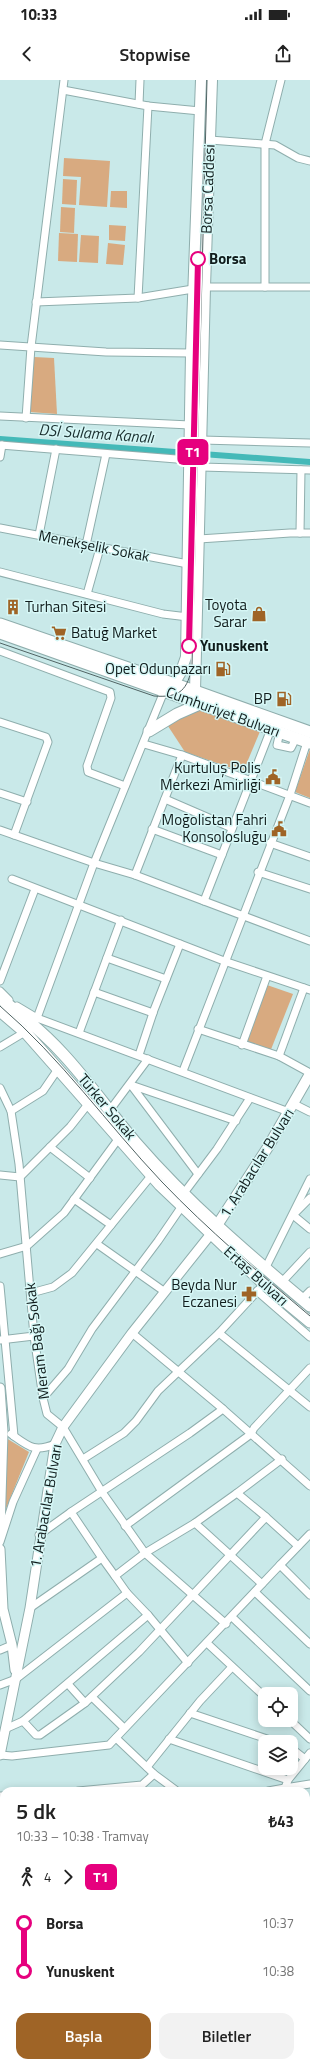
<!DOCTYPE html>
<html lang="tr">
<head>
<meta charset="utf-8">
<style>
	:root { --surface:#fff; --page:#f2f2f2; --text:#222; --muted:#767676; --accent:#9f6426 }
	body { margin:0; font-family:"Titillium Web",sans-serif; background:var(--page); color:var(--text); height:100vh; display:flex; flex-direction:column; font-size:15px; white-space:nowrap }
	* { box-sizing:border-box; margin:0 }
	p { font-size:13px; color:var(--muted) }
	.icon { flex:none; width:22px; height:22px; fill:none; stroke:currentColor; stroke-width:2; stroke-linecap:round; stroke-linejoin:round }
	.map { position:relative; flex:1; overflow:hidden }
	.sheet { position:absolute; left:0px; top:1707px; width:310px; height:280px; display:flex; flex-direction:column; background:var(--surface); border-radius:12px 12px 0 0; box-shadow:0 2px 10px #0003 }
	.sheet>* { flex:none }
	.badge { padding:0 8px; border-radius:6px; font-size:14px; line-height:26px }
	.buttons { position:absolute; left:258px; top:1607px; display:grid; gap:8px }
	.buttons a { display:grid; place-items:center; width:40px; height:40px; border-radius:8px; background:var(--surface); box-shadow:0 2px 10px #0003; font-size:20px }
	.map>.badge { position:absolute; translate:-50% -50%; box-shadow:0 0 0 2px #fff }
	.legs { display:flex; align-items:center; gap:6px; height:44px; padding:0 16px; font-size:13px }
	.legs p { margin-inline-start:auto }
	.summary { display:flex; align-items:center; justify-content:space-between; height:68px; padding:0 16px }
	h1 { font-size:22px; font-weight:600; line-height:30px }
	.action { display:flex; gap:8px; margin-top:auto; padding:8px 16px }
	.action a { flex:1; height:46px; border-radius:12px; background:var(--accent); color:#fff; font-size:16px; font-weight:600; line-height:46px; text-align:center }
	.action a+a { background:var(--page); color:var(--text) }
	ul { padding:0 16px; list-style:none }
	li { display:flex; align-items:center; gap:14px; height:48px; font-size:15px }
	li i { display:grid; place-items:center; width:6px; height:100%; margin:0 5px; background:currentColor }
	li i::after { content:''; width:10px; height:10px; margin:-5px; border:3px solid; border-radius:50%; background:var(--surface) }
	li p { margin-inline-start:auto }
	li:first-child i { background:linear-gradient(#0000 50%,currentColor 0) }
	li:last-child i { background:linear-gradient(currentColor 50%,#0000 0) }
	.status { display:flex; justify-content:space-between; align-items:center; height:28px; padding:0 20px; background:var(--surface); direction:ltr }
	.status svg { height:11px; fill:currentColor }
	header { display:flex; justify-content:space-between; align-items:center; height:52px; padding:0 16px; background:var(--surface); font-size:18px; font-weight:600 }
	.map>svg:first-child { display:block }
	.green { fill:#d8aa80 }
	.lines { fill:none; stroke-linecap:round; stroke-linejoin:round }
	.canal { stroke:#44b9b8; stroke-width:6 }
	.minor-casing { stroke:#8faead; stroke-width:9 }
	.tertiary-casing { stroke:#8faead; stroke-width:11 }
	.secondary-casing { stroke:#8faead; stroke-width:12 }
	.primary-casing { stroke:#8faead; stroke-width:13 }
	.minor { stroke:#fff; stroke-width:7 }
	.tertiary { stroke:#fff; stroke-width:9 }
	.secondary { stroke:#fff; stroke-width:10 }
	.primary { stroke:#fff; stroke-width:11 }
	.tram { stroke:#506363; stroke-width:1 }
	.line-1-casing { stroke:#fff; stroke-width:9 }
	.line-1 { stroke:#e6007e; stroke-width:6 }
	.stop-1-dot { fill:#fff; stroke:#e6007e; stroke-width:2 }
	.labels { text-anchor:middle; stroke-width:3; stroke-linejoin:round; paint-order:stroke }
	.street-label { font-size:15px; fill:#101c1c; stroke:#d6f7f6 }
	.stop-label { font-size:15px; font-weight:bold; fill:#101c1c; stroke:#d6f7f6; text-anchor:start }
	.poi-label { font-size:15px; fill:#101c1c; stroke:#d6f7f6; text-anchor:end }
	.water-label { font-size:16px; font-style:italic; fill:#1b3030; stroke:#d6f7f6 }
</style>
</head>
<body>
<div class="status"><b>10:33</b><svg viewBox="0 0 49 12"><path d="M0 12V9h3v3zM5 12V6h3v6zM10 12V3h3v9zM15 12V0h3v12zM26 1h20v11H26zM47 4h2v5h-2z"/></svg></div>
<header><svg class="icon" aria-label="back" viewBox="0 0 24 24"><path d="M15 5l-7 7 7 7"/></svg>Stopwise<svg class="icon" aria-label="share" viewBox="0 0 24 24"><path d="M12 15V3M7 8l5-5 5 5M5 13v7h14v-7"/></svg></header>
<div class="map">
<svg width="310" height="1987" viewBox="0 0 310 1987">
	<rect width="100%" height="100%" fill="#c9e9e9"/>
	<g class="green">
		<polygon points="64,78 110,81 107,127 79,125 81,97 63,96"/>
		<polygon points="63,99 77,100 76,125 62,124"/>
		<polygon points="111,111 127,111 127,128 110,127"/>
		<polygon points="61,127 75,128 74,153 60,152"/>
		<polygon points="109,145 126,146 125,161 109,160"/>
		<polygon points="59,153 78,154 77,182 58,181"/>
		<polygon points="81,155 99,156 98,183 79,182"/>
		<polygon points="108,163 125,165 123,185 106,184"/>
		<polygon points="34,277 54,278 57,334 29,332"/>
		<polygon points="191,628 261,649 243,692 185,672 166,643"/>
		<polygon points="310,669 310,718 295,712"/>
		<polygon points="267,905 293,914 270,972 246,964"/>
		<polygon points="6,1358 29,1372 5,1431"/>
	</g>
	<g class="lines">
		<polyline class="canal" points="0,359 310,382"/>
		<g class="minor-casing">
			<g id="minor">
				<polyline points="63,10 148,26 138,218"/>
				<polyline points="139,24 140,0"/>
				<polyline points="148,26 200,31"/>
				<polyline points="210,60 275,65 298,78 310,81"/>
				<polyline points="205,207 310,207"/>
				<polyline points="265,207 265,64 281,0"/>
				<polyline points="36,222 138,218 193,209"/>
				<polyline points="0,265 106,272 191,273"/>
				<polyline points="0,336 190,345"/>
				<polyline points="26,338 31,267 64,0"/>
				<polyline points="202,360 310,363"/>
				<polyline points="0,365 189,380"/>
				<polyline points="0,377 2,365"/>
				<polyline points="201,387 310,390"/>
				<polyline points="0,448 188,484"/>
				<polyline points="300,453 301,390"/>
				<polyline points="39,455 56,369"/>
				<polyline points="199,459 290,453 310,453"/>
				<polyline points="86,465 106,374"/>
				<polyline points="0,492 163,534 188,537"/>
				<polyline points="87,514 100,468"/>
				<polyline points="0,571 110,612 111,618 87,686 88,692 125,706"/>
				<polyline points="0,642 46,657 48,662 14,755"/>
				<polyline points="280,652 277,665 291,668 296,658"/>
				<polyline points="144,664 182,675 310,723"/>
				<polyline points="0,713 27,722"/>
				<polyline points="165,719 232,748"/>
				<polyline points="152,749 222,775"/>
				<polyline points="0,750 94,783 135,795 310,861"/>
				<polyline points="270,763 310,777"/>
				<polyline points="258,792 310,809"/>
				<polyline points="135,795 182,675"/>
				<polyline points="12,799 224,881 310,910"/>
				<polyline points="204,821 271,649"/>
				<polyline points="107,878 166,899"/>
				<polyline points="0,901 35,809"/>
				<polyline points="0,911 9,920"/>
				<polyline points="94,912 153,933"/>
				<polyline points="17,926 37,938 289,1032"/>
				<polyline points="198,949 279,976 310,993"/>
				<polyline points="79,953 121,840"/>
				<polyline points="242,965 267,896"/>
				<polyline points="0,967 30,949 37,938 94,783 165,609"/>
				<polyline points="139,975 154,930 180,864"/>
				<polyline points="279,976 304,908"/>
				<polyline points="183,991 290,715 307,662"/>
				<polyline points="0,1008 11,1031 19,1084 34,1256 43,1318 47,1334 63,1347 102,1412 145,1473 226,1544"/>
				<polyline points="294,1024 310,1032"/>
				<polyline points="110,1030 148,979"/>
				<polyline points="11,1031 43,1011 58,989"/>
				<polyline points="50,1067 90,1098"/>
				<polyline points="198,1094 131,1005 236,1041"/>
				<polyline points="0,1095 20,1097 70,1047 89,1023"/>
				<polyline points="184,1113 217,1069 250,1018"/>
				<polyline points="310,1118 293,1135 310,1149"/>
				<polyline points="74,1119 111,1145"/>
				<polyline points="97,1164 165,1212"/>
				<polyline points="0,1174 27,1166 64,1133 119,1058"/>
				<polyline points="265,1189 310,1099"/>
				<polyline points="281,1203 310,1172"/>
				<polyline points="264,1204 219,1253 310,1327"/>
				<polyline points="0,1206 14,1356"/>
				<polyline points="257,1211 310,1257"/>
				<polyline points="31,1213 53,1207 72,1193 151,1096"/>
				<polyline points="302,1219 310,1211"/>
				<polyline points="132,1253 223,1329"/>
				<polyline points="0,1260 34,1256"/>
				<polyline points="43,1318 68,1289 92,1249 158,1161 182,1126"/>
				<path d="M11,1354C28,1366 34,1373 55,1364"/>
				<polyline points="83,1379 124,1353 136,1341 158,1311 219,1253"/>
				<polyline points="237,1413 282,1379"/>
				<polyline points="125,1446 251,1354 254,1348 310,1288"/>
				<polyline points="310,1454 280,1485 310,1515"/>
				<polyline points="39,1455 71,1432"/>
				<polyline points="0,1462 13,1422 37,1369"/>
				<polyline points="102,1478 71,1432 190,1353 223,1329 310,1406"/>
				<polyline points="262,1504 195,1443 237,1413 266,1437"/>
				<polyline points="255,1512 310,1564"/>
				<polyline points="127,1513 115,1496 145,1473 195,1443"/>
				<polyline points="30,1528 102,1478 115,1496"/>
				<polyline points="232,1537 310,1611"/>
				<polyline points="207,1563 265,1617"/>
				<polyline points="0,1570 12,1565"/>
				<polyline points="68,1604 85,1623 139,1572 266,1437 298,1466"/>
				<polyline points="0,1605 16,1599 127,1513 148,1535 188,1583"/>
				<polyline points="92,1617 124,1648"/>
				<polyline points="190,1633 276,1662"/>
				<polyline points="290,1640 310,1659"/>
				<polyline points="23,1641 36,1655 40,1655 85,1623"/>
				<polyline points="5,1649 23,1641 148,1535"/>
				<polyline points="116,1658 154,1694 177,1711"/>
				<polyline points="169,1659 288,1700"/>
				<polyline points="291,1668 305,1679"/>
				<polyline points="310,1673 288,1700 285,1708 310,1704"/>
				<polyline points="0,1675 12,1676 109,1665 280,1485"/>
				<polyline points="147,1687 200,1621 232,1587"/>
				<polyline points="78,1711 142,1705 154,1694"/>
				<polyline points="268,1711 285,1708"/>
				<polyline points="0,1716 4,1716"/>
				<polyline points="306,1758 310,1768"/>
				<polyline points="306,1790 310,1788"/>
				<polyline points="0,1793 4,1793"/>
				<polyline points="306,1823 310,1830"/>
				<polyline points="0,1829 4,1829"/>
				<polyline points="0,1867 4,1867"/>
				<polyline points="306,1871 310,1870"/>
				<polyline points="0,1901 4,1901"/>
				<polyline points="306,1908 310,1907"/>
				<polyline points="0,1938 4,1938"/>
				<polyline points="306,1945 310,1945"/>
				<polyline points="0,1953 4,1955"/>
				<polyline points="306,1980 310,1980"/>
				<polyline points="86,1983 97,1987"/>
				<polyline points="143,1983 144,1987"/>
				<polyline points="164,1983 165,1987"/>
				<polyline points="216,1983 217,1987"/>
				<polyline points="296,1983 296,1987"/>
				<polyline points="230,1987 274,1983"/>
			</g>
		</g>
		<g class="tertiary-casing">
			<g id="tertiary">
				<polyline points="0,1308 3,1352 0,1451"/>
				<polyline points="0,1469 3,1529 12,1565 15,1590"/>
				<polyline points="0,1675 30,1528 55,1364 63,1347 132,1253 214,1150"/>
			</g>
		</g>
		<g class="secondary-casing">
			<g id="secondary">
				<polyline points="174,604 180,594 186,577 191,273 201,0"/>
				<polyline points="188,614 195,611 205,207 212,0"/>
				<polyline points="214,1150 268,1067 310,994"/>
				<polyline points="306,1726 310,1725"/>
				<polyline points="306,1740 310,1739"/>
				<polyline points="0,1756 4,1756"/>
				<polyline points="0,1769 4,1768"/>
			</g>
		</g>
		<g class="primary-casing">
			<g id="primary">
				<polyline points="0,544 195,611 310,652"/>
				<polyline points="0,553 310,663"/>
				<polyline points="149,651 177,634 202,623"/>
				<path d="M0,918C22,935 44,953 63,974C89,1002 111,1034 136,1063C188,1123 249,1175 310,1226"/>
				<polyline points="0,931 27,954 160,1105 264,1204 310,1242"/>
			</g>
		</g>
		<use href="#minor" class="minor"/>
		<use href="#tertiary" class="tertiary"/>
		<use href="#secondary" class="secondary"/>
		<use href="#primary" class="primary"/>
		<g class="tram">
			<path d="M0,563L154,616C180,618 188,610 192,585L207,0"/>
			<path d="M0,926C61,978 107,1044 162,1102C208,1150 259,1193 310,1236"/>
		</g>
	</g>
	<g class="lines">
		<g class="line-1-casing">
			<polyline id="line-1" points="189,566 198,179"/>
		</g>
		<use href="#line-1" class="line-1"/>
	</g>
	<defs>
		<g id="building-bare" transform="scale(1.2)"><path d="M-4-6H4V6H1V3H-1V6H-4ZM-2.5-4.3h1.7v1.8h-1.7ZM.8-4.3h1.7v1.8H.8ZM-2.5-1h1.7V.8h-1.7ZM.8-1h1.7V.8H.8Z" fill="#9f6426" stroke="#d6f7f6" stroke-width="2.5" paint-order="stroke"/></g>
		<g id="shop-bare" transform="scale(1.2)"><path d="M-5-2.5h2.3a2.7 3.5 0 0 1 5.4 0H5L5.5 6h-11ZM-1.5-2.5h3a1.5 2.3 0 0 0-3 0Z" fill="#9f6426" stroke="#d6f7f6" stroke-width="2.5" paint-order="stroke"/></g>
		<g id="supermarket-bare" transform="scale(1.2)"><path d="M-6-5.5h2.5l.6 2H6L4.5 2H-2.5L-4.4-4H-6ZM-1.5 3.2a1.3 1.3 0 1 0 .1 0ZM3 3.2a1.3 1.3 0 1 0 .1 0Z" fill="#9f6426" stroke="#d6f7f6" stroke-width="2.5" paint-order="stroke"/></g>
		<g id="fuel-bare" transform="scale(1.2)"><path d="M-5.5-6h7V0h2V4h1.3V-2.5L3-4.5l.8-.8L6-3V5H2.5V1h-1V6h-7ZM-4.2-4.7v3.2H.2V-4.7Z" fill="#9f6426" stroke="#d6f7f6" stroke-width="2.5" paint-order="stroke"/></g>
		<g id="civic-bare" transform="scale(1.2)"><path d="M-.6-6.5H3V-4.5H.6V-3L4-1V1h2V6H-6V1h2V-1L-.6-3ZM-1.2 2.5V6h2.4V2.5Z" fill="#9f6426" stroke="#d6f7f6" stroke-width="2.5" paint-order="stroke"/></g>
		<g id="pharmacy-bare" transform="scale(1.2)"><path d="M-2-6h4v4h4v4h-4v4h-4v-4h-4v-4h4Z" fill="#9f6426" stroke="#d6f7f6" stroke-width="2.5" paint-order="stroke"/></g>
	</defs>
	<g fill-rule="evenodd">
		<use href="#building-bare" x="13" y="527"/>
		<use href="#shop-bare" x="259" y="534"/>
		<use href="#supermarket-bare" x="59" y="553"/>
		<use href="#fuel-bare" x="223" y="589"/>
		<use href="#fuel-bare" x="284" y="619"/>
		<use href="#civic-bare" x="273" y="697"/>
		<use href="#civic-bare" x="279" y="749"/>
		<use href="#pharmacy-bare" x="249" y="1214"/>
	</g>
	<g class="stop-1-dot">
		<circle cx="198" cy="179" r="7"/>
		<circle cx="189" cy="566" r="7"/>
	</g>
	<g class="labels">
		<g class="street-label">
			<text transform="translate(208 109) rotate(-88)" y="5">Borsa Caddesi</text>
			<text transform="translate(94 466) rotate(11)" y="5">Menekşelik Sokak</text>
			<text transform="translate(223 632) rotate(20)" y="5">Cumhuriyet Bulvarı</text>
			<text transform="translate(107 1027) rotate(50)" y="5">Türker Sokak</text>
			<text transform="translate(257 1083) rotate(-58)" y="5">1. Arabacılar Bulvarı</text>
			<text transform="translate(256 1196) rotate(42)" y="5">Ertaş Bulvarı</text>
			<text transform="translate(37 1261) rotate(-97)" y="5">Meram Bağı Sokak</text>
			<text transform="translate(46 1426) rotate(-80)" y="5">1. Arabacılar Bulvarı</text>
		</g>
		<g class="stop-label">
			<text x="209" y="184">Borsa</text>
			<text x="200" y="571">Yunuskent</text>
		</g>
		<g class="poi-label">
			<text x="247" y="530">Toyota<tspan x="247" dy="17">Sarar</tspan></text>
			<text x="25" y="532" text-anchor="start">Turhan Sitesi</text>
			<text x="71" y="558" text-anchor="start">Batuğ Market</text>
			<text x="211" y="594">Opet Odunpazarı</text>
			<text x="272" y="624">BP</text>
			<text x="261" y="693">Kurtuluş Polis<tspan x="261" dy="17">Merkezi Amirliği</tspan></text>
			<text x="267" y="745">Moğolistan Fahri<tspan x="267" dy="17">Konsolosluğu</tspan></text>
			<text x="237" y="1210">Beyda Nur<tspan x="237" dy="17">Eczanesi</tspan></text>
		</g>
		<g class="water-label">
			<text transform="translate(96 353) rotate(4)" y="6">DSİ Sulama Kanalı</text>
		</g>
	</g>
</svg>
<div class="buttons">
<a><svg class="icon" aria-label="locate" viewBox="0 0 24 24"><circle cx="12" cy="12" r="6"/><path d="M12 2v4M12 18v4M2 12h4M18 12h4"/></svg></a>
<a><svg class="icon" aria-label="layers" viewBox="0 0 24 24"><path d="M12 4l9 5-9 5-9-5zM3 14l9 5 9-5"/></svg></a>
</div>
<b class="badge" style="left:193px;top:372px;background:#e6007e;color:#fff">T1</b>
<section class="sheet">
<div class="summary"><div><h1>5 dk</h1><p>10:33 – 10:38 · Tramvay</p></div><b>₺43</b></div>
<div class="legs"><svg class="icon" aria-label="walk" viewBox="0 0 24 24"><circle cx="13" cy="4" r="2"/><path d="M13 8l-2 6 4 7M11 14l-3 7M7 12l3-4h3l4 4"/></svg>4<svg class="icon" aria-label="forward" viewBox="0 0 24 24"><path d="M9 5l7 7-7 7"/></svg><b class="badge" style="background:#e6007e;color:#fff">T1</b></div>
<ul>
<li><i style="color:#e6007e"></i><b>Borsa</b><p>10:37</p></li>
<li><i style="color:#e6007e"></i><b>Yunuskent</b><p>10:38</p></li>
</ul>
<div class="action"><a>Başla</a><a>Biletler</a></div>
</section>
</div>
</body>
</html>
